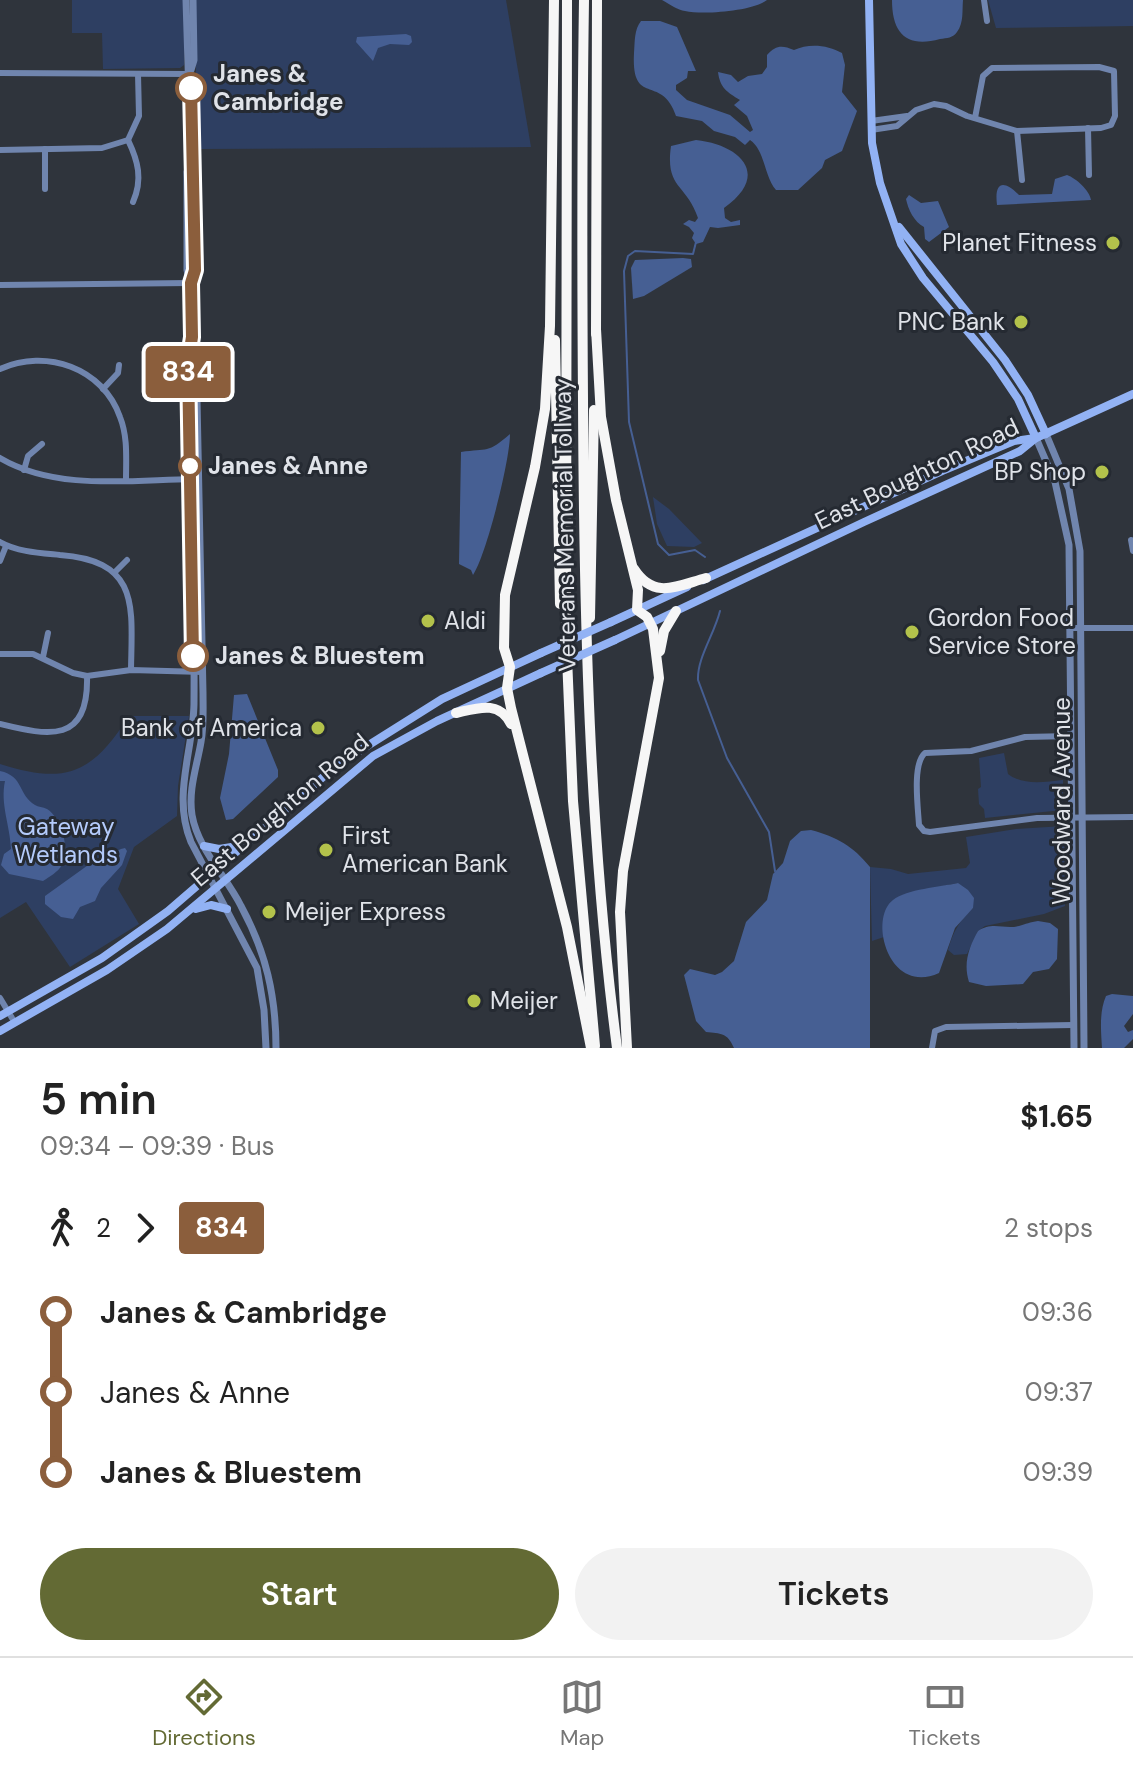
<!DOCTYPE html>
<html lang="en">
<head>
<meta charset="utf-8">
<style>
	:root { --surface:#fff; --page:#f2f2f2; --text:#222; --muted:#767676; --line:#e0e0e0; --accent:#636a34 }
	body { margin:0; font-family:"DM Sans",sans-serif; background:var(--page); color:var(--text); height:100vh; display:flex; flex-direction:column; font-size:30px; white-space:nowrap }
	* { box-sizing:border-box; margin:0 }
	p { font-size:26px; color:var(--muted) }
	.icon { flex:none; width:44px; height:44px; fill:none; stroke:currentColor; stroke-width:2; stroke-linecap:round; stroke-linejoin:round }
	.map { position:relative; height:1048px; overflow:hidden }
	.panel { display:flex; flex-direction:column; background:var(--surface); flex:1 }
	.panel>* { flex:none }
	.badge { padding:0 16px; border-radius:6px; font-size:28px; line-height:52px }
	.map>.badge { position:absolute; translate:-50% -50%; box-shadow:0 0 0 4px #fff }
	.legs { display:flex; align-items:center; gap:12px; height:88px; padding:0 40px; font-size:26px }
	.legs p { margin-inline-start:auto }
	.headline { display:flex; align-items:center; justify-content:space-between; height:136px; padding:0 40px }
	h1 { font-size:44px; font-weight:600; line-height:60px }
	.cta { display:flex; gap:16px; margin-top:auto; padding:16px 40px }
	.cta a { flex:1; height:92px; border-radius:48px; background:var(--accent); color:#fff; font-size:32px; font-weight:600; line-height:92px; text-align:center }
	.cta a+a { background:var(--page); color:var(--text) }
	ul { padding:0 40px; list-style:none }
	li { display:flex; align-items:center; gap:28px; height:80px; font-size:30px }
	li i { display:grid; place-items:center; width:12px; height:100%; margin:0 10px; background:currentColor }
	li i::after { content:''; width:20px; height:20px; margin:-10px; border:6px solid; border-radius:50%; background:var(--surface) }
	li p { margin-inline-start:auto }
	li:first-child i { background:linear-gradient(#0000 50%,currentColor 0) }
	li:last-child i { background:linear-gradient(currentColor 50%,#0000 0) }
	.tabs { display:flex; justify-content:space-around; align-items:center; height:112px; border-top:2px solid var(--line); background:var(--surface); font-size:22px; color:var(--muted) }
	.tabs a { display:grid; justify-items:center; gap:4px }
	.tabs .current { color:var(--accent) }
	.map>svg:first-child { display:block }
	.green { fill:#2e3f62 }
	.forest { fill:#496196 }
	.water { fill:#465f93 }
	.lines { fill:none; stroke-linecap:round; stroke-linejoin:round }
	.stream { stroke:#465f93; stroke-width:2 }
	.minor { stroke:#7085ae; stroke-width:6 }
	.tertiary { stroke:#7085ae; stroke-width:7 }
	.secondary { stroke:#92b2f4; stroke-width:8 }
	.motorway { stroke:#f6f6f6; stroke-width:10 }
	.secondary-bridge { stroke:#92b2f4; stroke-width:8 }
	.line-1-casing { stroke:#fff; stroke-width:18 }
	.line-1 { stroke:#8b5e3c; stroke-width:12 }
	.stop-1-dot { fill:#fff; stroke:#8b5e3c; stroke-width:4 }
	.poi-dot { fill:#b3c24b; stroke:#252a32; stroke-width:3 }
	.labels { text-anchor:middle; stroke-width:6; stroke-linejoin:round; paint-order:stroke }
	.stop-label { font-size:24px; font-weight:bold; fill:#e0e3e9; stroke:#252a32; text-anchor:start }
	.poi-label { font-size:24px; fill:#e0e3e9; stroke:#252a32; text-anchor:start }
	.street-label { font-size:24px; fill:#e0e3e9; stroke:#252a32 }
	.park-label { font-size:24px; fill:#b4cbfb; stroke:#252a32 }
</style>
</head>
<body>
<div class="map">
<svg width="1133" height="1048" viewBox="0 0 1133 1048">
	<rect width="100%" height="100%" fill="#2f343c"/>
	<g class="green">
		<polygon points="72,0 184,0 184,65 180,68 103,69 102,33 72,33"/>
		<polygon points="195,0 506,0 531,147 197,149"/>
		<polygon points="988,0 1133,0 1133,26 996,28"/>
		<polygon points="653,497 669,509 702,543 694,547 667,546 657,524"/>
		<path d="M129,716H189L178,786L177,816L134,847L118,889L139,924L70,967L26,902L0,918V764C66,785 92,774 129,716Z"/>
		<path d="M1004,753L1008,774C1024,786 1044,782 1063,780V810L985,818L984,809L979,804L978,789L981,787L979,758Z"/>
		<path d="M1064,826L1065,906L1044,914L985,926L978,931L967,954L954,955L948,950C953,932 959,921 973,908L958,883C926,890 914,890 886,910L884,937L872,941L870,867L891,869L908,874L966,868L970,863L966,837L1016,829Z"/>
	</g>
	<path class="forest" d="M662,0H767C753,11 704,15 685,11C678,10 669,4 662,0Z"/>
	<g class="water">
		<path d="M892,0H963C962,10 964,23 957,32C953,38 947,38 940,39C907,48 892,34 892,0Z"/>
		<path d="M641,21H660L677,27L696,71H688L687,78L676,85V90L687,100L730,115L750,132L753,130L747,116L734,105L740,100C727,92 720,88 718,72L731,75L738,82L748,76L762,74L767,67V55C776,45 782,45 794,50C809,43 828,45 842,53L845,65L842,92L857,111L842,151L825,160L822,168L798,190H776C764,176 765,150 750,140L745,145L735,137L714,131L702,121L676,116C662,73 631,108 634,53C635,41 634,30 641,21Z"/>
		<polygon points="406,34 411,36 412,42 409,45 390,44 378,48 373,61 356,42 357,37"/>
		<path d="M696,140C741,145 771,175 724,208L725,218L731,222L740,220V225L718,228L710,227L703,242L696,244L692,238L694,233L689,227L683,224L689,220L695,222L698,218C686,183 665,189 671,146Z"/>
		<path d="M1067,175C1076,178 1090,191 1091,200L997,205C994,181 1004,180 1019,195L1052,194L1055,179Z"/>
		<path d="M909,195L921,203L938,201L949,227L929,242L925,239L924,227C914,222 908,209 906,199Z"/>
		<polygon points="683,258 691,259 692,267 644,296 633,299 631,268 635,260"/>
		<path d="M510,434C510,461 486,556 473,575L471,570L459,564L461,452C488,448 487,454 510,434Z"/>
		<polygon points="247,694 278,770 278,777 233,819 226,820 220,798 229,754 234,695"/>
		<path d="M0,771C24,776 18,795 35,805C38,807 43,807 47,809C61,817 71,851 62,865C58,872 49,877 43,881L9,874L1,865L4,854L11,849C10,825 0,804 5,781H0Z"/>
		<path d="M811,830C837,837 853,846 870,867V1048H734C727,1032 721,1034 706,1032L696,1021L684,975L690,969L715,975L722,972L734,961L746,922L767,900L773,874L783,863L790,841L801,831Z"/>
		<polygon points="121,849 125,848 127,851 122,865 101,888 95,901 80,907 73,919 61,917 45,904 45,896 91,863"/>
		<path d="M958,883L968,890L974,898L973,908L955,928L939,973C889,996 868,919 893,900C907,889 940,887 958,883Z"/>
		<path d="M1038,921L1050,923L1058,929L1057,959L1049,969L1033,972L1023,984L986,986L969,982C963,963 969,947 978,931C993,921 1004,930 1019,926C1026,924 1030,922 1038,921Z"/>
		<path d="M1112,994L1133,996V1014L1124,1026L1128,1032L1133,1030V1039L1124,1048H1102C1101,1031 1099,1012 1106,996Z"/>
	</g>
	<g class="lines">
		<g class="stream">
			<polyline points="696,242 693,254 635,251 628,256 624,271 629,422 658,544 669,555 695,550 705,557"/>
			<path d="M720,611C714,635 697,658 698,680L727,758L769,832L775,871"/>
		</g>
		<g class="minor">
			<polyline points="984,0 987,21"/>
			<polyline points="0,73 190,74"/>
			<polyline points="871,121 907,116"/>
			<polyline points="1088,128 1089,175"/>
			<polyline points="871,130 897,126 916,110 934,104 946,106 967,116 1017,131 1101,128 1111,125 1115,116 1114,71 1099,67 992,68 983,76 975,118"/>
			<polyline points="1017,131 1022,180"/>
			<path d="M128,140C138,161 143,179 133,202"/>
			<polyline points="45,149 45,189"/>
			<polyline points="0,150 102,148 128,140 139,116 138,74"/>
			<polyline points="0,285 191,283"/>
			<path d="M0,369C46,348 103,368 120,417C128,437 126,459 126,480"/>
			<polyline points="103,389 118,373 119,365"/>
			<path d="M0,458C56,491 130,480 192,479"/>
			<polyline points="24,470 28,456 42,444"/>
			<polyline points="1131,540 1133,551"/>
			<path d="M0,542C18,552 40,553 60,555C140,561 132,606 131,670"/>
			<polyline points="0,561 6,546"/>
			<polyline points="115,572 127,560"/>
			<polyline points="1070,628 1133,628"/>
			<polyline points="0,654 33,654 73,673 87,676 131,670 203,672"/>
			<polyline points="43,657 48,633"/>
			<path d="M0,724C49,736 89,744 87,676"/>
			<path d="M1071,736L1025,737L971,751L925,753C912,764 918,807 919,825L924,831L930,832L1037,818L1133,817"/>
			<polyline points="0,998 15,1023"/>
			<polyline points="932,1048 935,1031 946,1027 1073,1025"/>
		</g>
		<g class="tertiary">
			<polyline points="186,0 191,159 194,173 195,270 191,281"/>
			<polyline points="191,70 194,60 193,0"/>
			<path d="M191,159L187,172V270C194,295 194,326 188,351C190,469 195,587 194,704C193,752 172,796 191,842L257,968L264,1010L266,1048"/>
			<path d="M192,339L196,351L203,693C203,709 204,725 201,742C197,766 188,790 192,815C198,849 226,876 241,906C266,952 276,996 276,1048"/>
			<polyline points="1046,434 1069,489 1080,551 1084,1048"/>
			<polyline points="1036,438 1055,482 1069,545 1074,1048"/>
		</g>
		<g class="secondary">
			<polyline points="869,0 872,143 880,183 901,244 923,278 993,362 1018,399 1036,438"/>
			<polyline points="899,227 1005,360 1028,395 1046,434"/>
			<polyline points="703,580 942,471 1014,441 1035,438"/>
			<polyline points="611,622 687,587"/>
			<polyline points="615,640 864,522 1020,451 1036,438 1133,394"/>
			<polyline points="204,846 219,849 244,845"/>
			<polyline points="196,909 211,905 227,909"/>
			<polyline points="0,1016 102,958 168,911 337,765 442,699 541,653"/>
			<polyline points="0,1031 107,970 167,929 373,756 437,721 541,673"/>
		</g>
		<g class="motorway">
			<polyline points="554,0 550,326 545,409 535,467 505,595 504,648 510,667 507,688 511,708 567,927 591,1048"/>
			<polyline points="567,0 566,633 573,801 595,1046"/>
			<path d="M584,0C582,133 582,267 583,400C584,617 589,833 617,1048"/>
			<polyline points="596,329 601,417 616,500 638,590 637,610 647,617 653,629 659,678 623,871 620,912 627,1048"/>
			<polyline points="596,334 597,0"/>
			<polyline points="555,340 560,604"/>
			<path d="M634,569C654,600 677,586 706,578"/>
			<polyline points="590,618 594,410"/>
			<polyline points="660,651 664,631 676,611"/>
			<path d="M456,713C478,708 499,700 511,724"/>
		</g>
		<g class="secondary-bridge">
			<polyline points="541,653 611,622"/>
			<polyline points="541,673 615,640"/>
		</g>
	</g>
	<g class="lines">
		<g class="line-1-casing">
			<polyline id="line-1" points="191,88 195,270 191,283 192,337 188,363 193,656"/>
		</g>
		<use href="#line-1" class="line-1"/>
	</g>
	<g class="stop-1-dot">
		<circle cx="191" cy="88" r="14"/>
		<circle cx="190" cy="466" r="10"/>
		<circle cx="193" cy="656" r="14"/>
	</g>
	<g class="poi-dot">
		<circle cx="1113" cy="243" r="8"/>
		<circle cx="1021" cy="322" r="8"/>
		<circle cx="1102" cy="472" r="8"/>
		<circle cx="428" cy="621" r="8"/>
		<circle cx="912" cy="632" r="8"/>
		<circle cx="318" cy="728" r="8"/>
		<circle cx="326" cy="850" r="8"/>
		<circle cx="269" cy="912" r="8"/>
		<circle cx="474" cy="1001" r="8"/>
	</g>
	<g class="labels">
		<g class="stop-label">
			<text x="213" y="82">Janes &amp;<tspan x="213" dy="28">Cambridge</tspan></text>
			<text x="208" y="474">Janes &amp; Anne</text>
			<text x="215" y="664">Janes &amp; Bluestem</text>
		</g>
		<g class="poi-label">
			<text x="1097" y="251" text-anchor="end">Planet Fitness</text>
			<text x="1005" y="330" text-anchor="end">PNC Bank</text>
			<text x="1086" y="480" text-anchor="end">BP Shop</text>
			<text x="928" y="626">Gordon Food<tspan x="928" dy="28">Service Store</tspan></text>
			<text x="444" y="629">Aldi</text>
			<text x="302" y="736" text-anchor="end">Bank of America</text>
			<text x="342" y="844">First<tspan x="342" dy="28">American Bank</tspan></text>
			<text x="285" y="920">Meijer Express</text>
			<text x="490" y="1009">Meijer</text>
		</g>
		<g class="street-label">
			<text transform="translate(917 474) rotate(-26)" y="8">East Boughton Road</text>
			<text transform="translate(565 525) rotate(-91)" y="8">Veterans Memorial Tollway</text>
			<text transform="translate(1062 801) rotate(-90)" y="8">Woodward Avenue</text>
			<text transform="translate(280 810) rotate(-40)" y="8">East Boughton Road</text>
		</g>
		<g class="park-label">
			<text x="66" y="835">Gateway<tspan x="66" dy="28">Wetlands</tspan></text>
		</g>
	</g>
</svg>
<b class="badge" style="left:188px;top:372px;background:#8b5e3c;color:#fff">834</b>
</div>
<section class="panel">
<div class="headline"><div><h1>5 min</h1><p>09:34 – 09:39 · Bus</p></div><b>$1.65</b></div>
<div class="legs"><svg class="icon" aria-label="walk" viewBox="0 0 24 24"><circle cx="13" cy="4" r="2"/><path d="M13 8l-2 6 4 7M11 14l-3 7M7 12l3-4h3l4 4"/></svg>2<svg class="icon" aria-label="forward" viewBox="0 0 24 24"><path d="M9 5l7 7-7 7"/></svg><b class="badge" style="background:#8b5e3c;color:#fff">834</b><p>2 stops</p></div>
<ul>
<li><i style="color:#8b5e3c"></i><b>Janes &amp; Cambridge</b><p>09:36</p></li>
<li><i style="color:#8b5e3c"></i><span>Janes &amp; Anne</span><p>09:37</p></li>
<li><i style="color:#8b5e3c"></i><b>Janes &amp; Bluestem</b><p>09:39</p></li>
</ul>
<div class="cta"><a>Start</a><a>Tickets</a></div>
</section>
<nav class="tabs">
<a class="current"><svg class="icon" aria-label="directions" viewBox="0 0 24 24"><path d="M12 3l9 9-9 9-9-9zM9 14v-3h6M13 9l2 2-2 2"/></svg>Directions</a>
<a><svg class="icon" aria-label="map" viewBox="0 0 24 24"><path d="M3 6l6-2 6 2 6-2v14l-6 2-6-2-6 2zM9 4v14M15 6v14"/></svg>Map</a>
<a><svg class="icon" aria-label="tickets" viewBox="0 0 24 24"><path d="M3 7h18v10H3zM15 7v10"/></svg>Tickets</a>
</nav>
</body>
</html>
